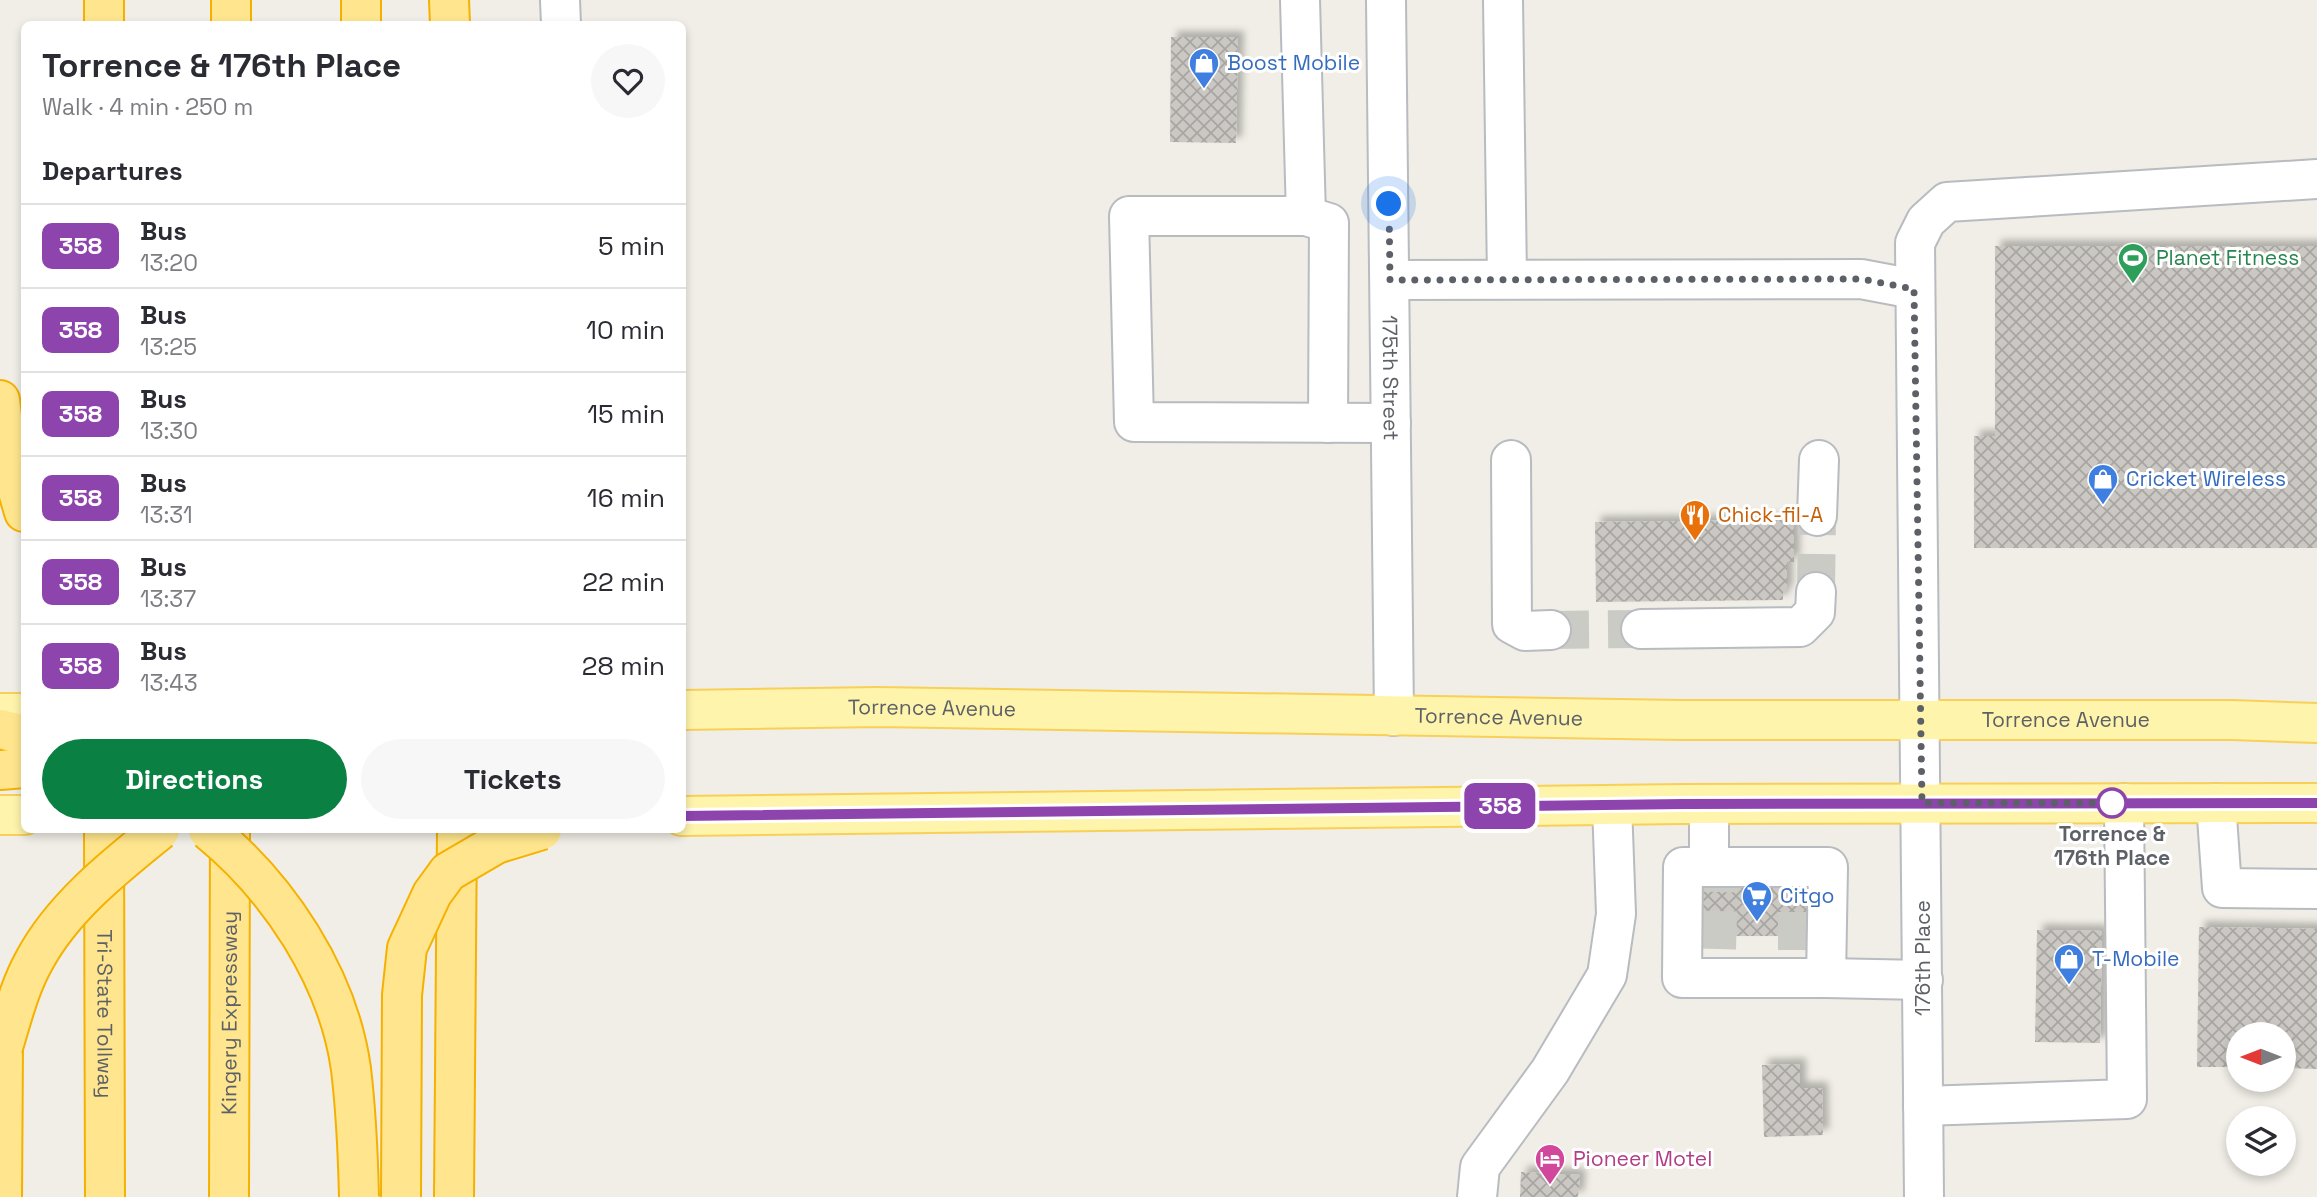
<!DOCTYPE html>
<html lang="en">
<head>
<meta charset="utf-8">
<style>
	:root { --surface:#fff; --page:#f7f7f7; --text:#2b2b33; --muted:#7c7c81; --line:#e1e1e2; --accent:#0b8043 }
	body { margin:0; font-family:"Space Grotesk",sans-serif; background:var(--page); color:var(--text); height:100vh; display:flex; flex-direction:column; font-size:26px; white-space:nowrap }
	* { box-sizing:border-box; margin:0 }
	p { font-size:23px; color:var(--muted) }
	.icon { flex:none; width:38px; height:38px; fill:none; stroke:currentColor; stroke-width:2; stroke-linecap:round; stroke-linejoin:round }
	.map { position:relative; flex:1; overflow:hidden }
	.side { position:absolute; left:21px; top:21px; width:665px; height:812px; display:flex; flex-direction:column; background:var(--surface); border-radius:10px; box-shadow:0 4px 10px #0003 }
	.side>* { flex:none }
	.badge { padding:0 14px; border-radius:10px; font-size:24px; line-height:46px }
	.needle { width:46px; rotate:270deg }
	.buttons { position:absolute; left:2226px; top:1022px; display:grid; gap:14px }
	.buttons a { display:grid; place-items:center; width:70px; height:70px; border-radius:50%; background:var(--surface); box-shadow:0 4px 10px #0003; font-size:35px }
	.you { position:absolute; width:35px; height:35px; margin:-18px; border:5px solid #fff; border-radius:50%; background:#1a73e8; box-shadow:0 0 0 10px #1a73e833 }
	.map>.badge { position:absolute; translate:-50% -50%; box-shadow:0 0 0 4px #fff }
	h2 { padding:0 21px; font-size:26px; line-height:63px }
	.round { display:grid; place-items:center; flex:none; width:74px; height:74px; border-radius:37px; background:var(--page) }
	.overview { display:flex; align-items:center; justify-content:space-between; height:119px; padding:0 21px }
	h1 { font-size:33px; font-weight:600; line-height:52px }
	.action { display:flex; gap:14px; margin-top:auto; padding:14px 21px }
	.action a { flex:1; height:80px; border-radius:42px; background:var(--accent); color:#fff; font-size:28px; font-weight:600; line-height:80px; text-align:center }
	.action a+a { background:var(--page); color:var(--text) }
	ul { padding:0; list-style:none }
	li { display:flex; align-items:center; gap:21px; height:84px; padding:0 21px; border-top:2px solid var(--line) }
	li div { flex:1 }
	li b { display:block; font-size:26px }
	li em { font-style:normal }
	li .badge { min-width:77px; font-weight:700; text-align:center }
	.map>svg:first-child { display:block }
	.building { fill:url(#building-cross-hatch); filter:url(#shadow) }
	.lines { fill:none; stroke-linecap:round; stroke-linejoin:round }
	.minor-tunnel { stroke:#cbcbc6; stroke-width:38; stroke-dasharray:38 19; stroke-linecap:butt }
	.minor-casing { stroke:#b8bbc0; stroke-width:42 }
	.major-casing { stroke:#f8d058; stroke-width:42 }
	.highway-casing { stroke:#f6b100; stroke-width:42 }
	.minor { stroke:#fff; stroke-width:38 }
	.major { stroke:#fff4ac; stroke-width:38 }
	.highway { stroke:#ffe68e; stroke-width:38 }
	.highway-bridge-casing { stroke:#f6b100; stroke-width:42; stroke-linecap:butt }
	.highway-bridge { stroke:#ffe68e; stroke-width:38 }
	.line-casing { stroke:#fff; stroke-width:16 }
	.line { stroke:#8e44ad; stroke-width:10 }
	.walk { stroke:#5d6167; stroke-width:7; stroke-dasharray:0 12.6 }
	.stop-dot { fill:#fff; stroke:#8e44ad; stroke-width:3.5 }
	.labels { text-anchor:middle; stroke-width:6; stroke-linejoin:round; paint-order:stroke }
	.shop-label { font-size:21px; fill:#366cbe; stroke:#fff; text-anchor:start }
	.leisure-label { font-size:21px; fill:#27864d; stroke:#fff; text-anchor:start }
	.street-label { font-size:21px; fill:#5d6167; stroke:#fff }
	.food-label { font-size:21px; fill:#c56008; stroke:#fff; text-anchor:start }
	.stop-label { font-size:21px; font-weight:bold; fill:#5d6167; stroke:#fff }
	.hotel-label { font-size:21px; fill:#b23c85; stroke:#fff; text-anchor:start }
</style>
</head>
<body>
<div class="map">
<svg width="2317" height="1197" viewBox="0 0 2317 1197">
	<defs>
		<pattern id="building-cross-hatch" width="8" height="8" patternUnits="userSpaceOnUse" patternTransform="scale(1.75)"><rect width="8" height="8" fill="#cbc8c3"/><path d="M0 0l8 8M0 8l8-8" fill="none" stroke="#a8a6a2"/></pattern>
		<filter id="shadow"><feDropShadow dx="6" dy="-6" stdDeviation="3.5" flood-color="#0004"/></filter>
	</defs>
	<rect width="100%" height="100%" fill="#f0eee6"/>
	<g class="building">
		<polygon points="1171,37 1238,37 1236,143 1170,142"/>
		<polygon points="1995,246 2317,246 2317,548 1974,548 1974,436 1995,436"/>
		<polygon points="1794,520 1794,562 1787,562 1787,592 1783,592 1783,600 1596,602 1595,522"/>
		<polygon points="1818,871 1817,936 1695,936 1693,872"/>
		<polygon points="2199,927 2317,929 2317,1069 2284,1068 2284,1034 2238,1034 2238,1067 2197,1067"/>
		<polygon points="2037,930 2102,931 2100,1043 2035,1042"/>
		<polygon points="1800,1064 1800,1088 1822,1088 1823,1135 1764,1137 1762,1065"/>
		<polygon points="1521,1172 1580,1175 1578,1197 1520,1197"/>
	</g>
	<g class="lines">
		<g class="minor-tunnel">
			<polyline points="1816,592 1817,516"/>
			<polyline points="1551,630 1641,629"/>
			<polyline points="1717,949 1719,878"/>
			<polyline points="1797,950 1797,879"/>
		</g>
		<g class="minor-casing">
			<g id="minor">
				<polyline points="560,0 561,24"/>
				<polyline points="1300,0 1306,216 1129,216 1134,422 1391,423"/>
				<path id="s1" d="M1386,0L1394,716"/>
				<polyline points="1503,0 1507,278"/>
				<polyline points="1306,216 1329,223 1328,423"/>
				<polyline points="1390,280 1861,279 1914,289"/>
				<polyline points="1511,460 1512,624 1525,631 1551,630"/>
				<polyline points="1817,516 1819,460"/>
				<polyline points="1641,629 1800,627 1815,612 1816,592"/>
				<polyline points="2216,803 2222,888 2317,889"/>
				<polyline points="1709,804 1709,867"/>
				<polygon points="1683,867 1828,867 1826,978 1682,978"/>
				<polyline points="1826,978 1923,980"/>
				<polyline points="1923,1106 2127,1099 2124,803"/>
				<polyline points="1477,1197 1480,1167 1550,1071 1607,975 1616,914 1612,805"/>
				<polyline points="1924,1197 1915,243 1926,221 1947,202 2317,179"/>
			</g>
		</g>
		<g class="major-casing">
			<g id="major">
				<path id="s2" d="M682,710L878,707L1681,720H2232L2317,723"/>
				<polyline points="0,713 24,713"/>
				<polyline points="0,815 24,815"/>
				<polyline points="682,816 1684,804 2317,803"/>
			</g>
		</g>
		<g class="highway-casing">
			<g id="highway">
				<polyline points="104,0 104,24"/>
				<polyline points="231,0 231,24"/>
				<polyline points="361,0 361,24"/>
				<polyline points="449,0 450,24"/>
				<polyline points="0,400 6,450 24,512"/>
				<polyline points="0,729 24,735"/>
				<polyline points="0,770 24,768"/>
				<path id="s3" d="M104,830L105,1197"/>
				<polyline points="0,1032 3,1047 2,1197"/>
				<path id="s4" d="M229,1197L230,830"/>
				<polyline points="454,1197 457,830"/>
			</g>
		</g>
		<use href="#minor" class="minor"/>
		<use href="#major" class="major"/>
		<use href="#highway" class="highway"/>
		<g class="highway-bridge-casing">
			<g id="highway-bridge">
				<path d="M208,830C278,887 338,976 351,1069C356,1111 358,1154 359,1197"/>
				<path d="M3,1047C12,1018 19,988 34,961C62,908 114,867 160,830"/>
				<polyline points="401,1197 402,995 407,948 432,894 448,872 496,844 542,830"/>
			</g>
		</g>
		<use href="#highway-bridge" class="highway-bridge"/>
	</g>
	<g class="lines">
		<g class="line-casing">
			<polyline id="line" points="682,816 1684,804 2317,803"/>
		</g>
		<use href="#line" class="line"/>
		<polyline class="walk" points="1389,204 1390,280 1861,279 1914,289 1922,803 2124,803 2112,803"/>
	</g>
	<defs>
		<g id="shop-pin" transform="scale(1.575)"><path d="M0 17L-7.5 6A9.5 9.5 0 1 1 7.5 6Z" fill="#3f7fe0" stroke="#fff"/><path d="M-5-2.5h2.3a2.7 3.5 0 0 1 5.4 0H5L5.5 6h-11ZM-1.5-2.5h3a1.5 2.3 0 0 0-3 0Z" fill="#fff"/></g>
		<g id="stadium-pin" transform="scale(1.575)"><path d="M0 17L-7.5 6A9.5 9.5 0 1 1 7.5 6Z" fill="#2e9e5b" stroke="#fff"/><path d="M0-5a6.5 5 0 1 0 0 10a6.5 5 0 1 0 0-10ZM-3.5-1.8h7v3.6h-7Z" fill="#fff"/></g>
		<g id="restaurant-pin" transform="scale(1.575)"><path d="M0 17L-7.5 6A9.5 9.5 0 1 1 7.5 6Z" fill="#e8710a" stroke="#fff"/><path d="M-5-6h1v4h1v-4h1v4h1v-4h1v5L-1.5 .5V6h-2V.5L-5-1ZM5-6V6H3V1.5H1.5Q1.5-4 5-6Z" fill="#fff"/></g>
		<g id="supermarket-pin" transform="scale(1.575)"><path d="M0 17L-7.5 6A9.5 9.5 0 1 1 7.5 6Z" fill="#3f7fe0" stroke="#fff"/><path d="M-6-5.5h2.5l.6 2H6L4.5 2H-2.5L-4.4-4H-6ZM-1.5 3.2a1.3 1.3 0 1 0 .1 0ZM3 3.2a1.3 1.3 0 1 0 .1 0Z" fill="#fff"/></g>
		<g id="hotel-pin" transform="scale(1.575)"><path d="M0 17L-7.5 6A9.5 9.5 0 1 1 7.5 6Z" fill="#d1479c" stroke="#fff"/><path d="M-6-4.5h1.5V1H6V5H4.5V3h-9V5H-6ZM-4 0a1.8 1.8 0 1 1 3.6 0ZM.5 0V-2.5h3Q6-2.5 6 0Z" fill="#fff"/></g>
	</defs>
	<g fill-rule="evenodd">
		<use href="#shop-pin" x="1204" y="63"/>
		<use href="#stadium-pin" x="2133" y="258"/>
		<use href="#shop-pin" x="2103" y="479"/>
		<use href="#restaurant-pin" x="1695" y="515"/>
		<use href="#supermarket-pin" x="1757" y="896"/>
		<use href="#shop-pin" x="2069" y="959"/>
		<use href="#hotel-pin" x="1550" y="1159"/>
	</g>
	<circle class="stop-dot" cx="2112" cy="803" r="14"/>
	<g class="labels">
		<g class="shop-label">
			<text x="1227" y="70">Boost Mobile</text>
			<text x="2126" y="486">Cricket Wireless</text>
			<text x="1780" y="903">Citgo</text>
			<text x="2092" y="966">T-Mobile</text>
		</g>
		<g class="leisure-label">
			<text x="2156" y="265">Planet Fitness</text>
		</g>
		<g class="street-label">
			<text dy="7" stroke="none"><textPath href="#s1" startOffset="378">175th Street</textPath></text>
			<text dy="7" stroke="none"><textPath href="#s2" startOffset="250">Torrence Avenue</textPath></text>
			<text dy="7" stroke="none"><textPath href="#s2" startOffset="817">Torrence Avenue</textPath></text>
			<text dy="7" stroke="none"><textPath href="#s2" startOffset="1384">Torrence Avenue</textPath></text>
			<text transform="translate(1923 958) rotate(-90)" y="7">176th Place</text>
			<text dy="7" stroke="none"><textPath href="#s3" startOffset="184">Tri-State Tollway</textPath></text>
			<text dy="7" stroke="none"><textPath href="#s4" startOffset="184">Kingery Expressway</textPath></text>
		</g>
		<g class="food-label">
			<text x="1718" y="522">Chick-fil-A</text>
		</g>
		<g class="stop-label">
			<text x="2112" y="841">Torrence &amp;<tspan x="2112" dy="24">176th Place</tspan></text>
		</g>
		<g class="hotel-label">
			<text x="1573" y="1166">Pioneer Motel</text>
		</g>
	</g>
</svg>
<div class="buttons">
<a><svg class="needle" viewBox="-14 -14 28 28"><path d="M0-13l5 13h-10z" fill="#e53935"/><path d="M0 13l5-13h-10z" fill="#7c7c81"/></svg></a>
<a><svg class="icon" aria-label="layers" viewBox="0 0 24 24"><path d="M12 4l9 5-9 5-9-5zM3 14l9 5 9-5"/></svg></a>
</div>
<div class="you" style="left:1389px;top:204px"></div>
<b class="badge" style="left:1500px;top:806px;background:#8e44ad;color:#fff">358</b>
<section class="side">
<div class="overview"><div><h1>Torrence &amp; 176th Place</h1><p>Walk · 4 min · 250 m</p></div><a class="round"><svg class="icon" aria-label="heart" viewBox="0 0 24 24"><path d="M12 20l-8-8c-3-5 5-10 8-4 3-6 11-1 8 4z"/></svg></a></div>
<h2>Departures</h2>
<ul>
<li><span class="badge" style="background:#8e44ad;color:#fff">358</span><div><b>Bus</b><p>13:20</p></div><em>5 min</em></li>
<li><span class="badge" style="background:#8e44ad;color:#fff">358</span><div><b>Bus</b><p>13:25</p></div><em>10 min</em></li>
<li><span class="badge" style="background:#8e44ad;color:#fff">358</span><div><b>Bus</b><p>13:30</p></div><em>15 min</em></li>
<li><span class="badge" style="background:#8e44ad;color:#fff">358</span><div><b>Bus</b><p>13:31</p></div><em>16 min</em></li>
<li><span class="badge" style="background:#8e44ad;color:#fff">358</span><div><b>Bus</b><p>13:37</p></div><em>22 min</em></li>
<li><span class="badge" style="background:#8e44ad;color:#fff">358</span><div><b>Bus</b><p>13:43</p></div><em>28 min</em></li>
</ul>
<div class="action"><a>Directions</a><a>Tickets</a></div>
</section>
</div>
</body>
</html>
